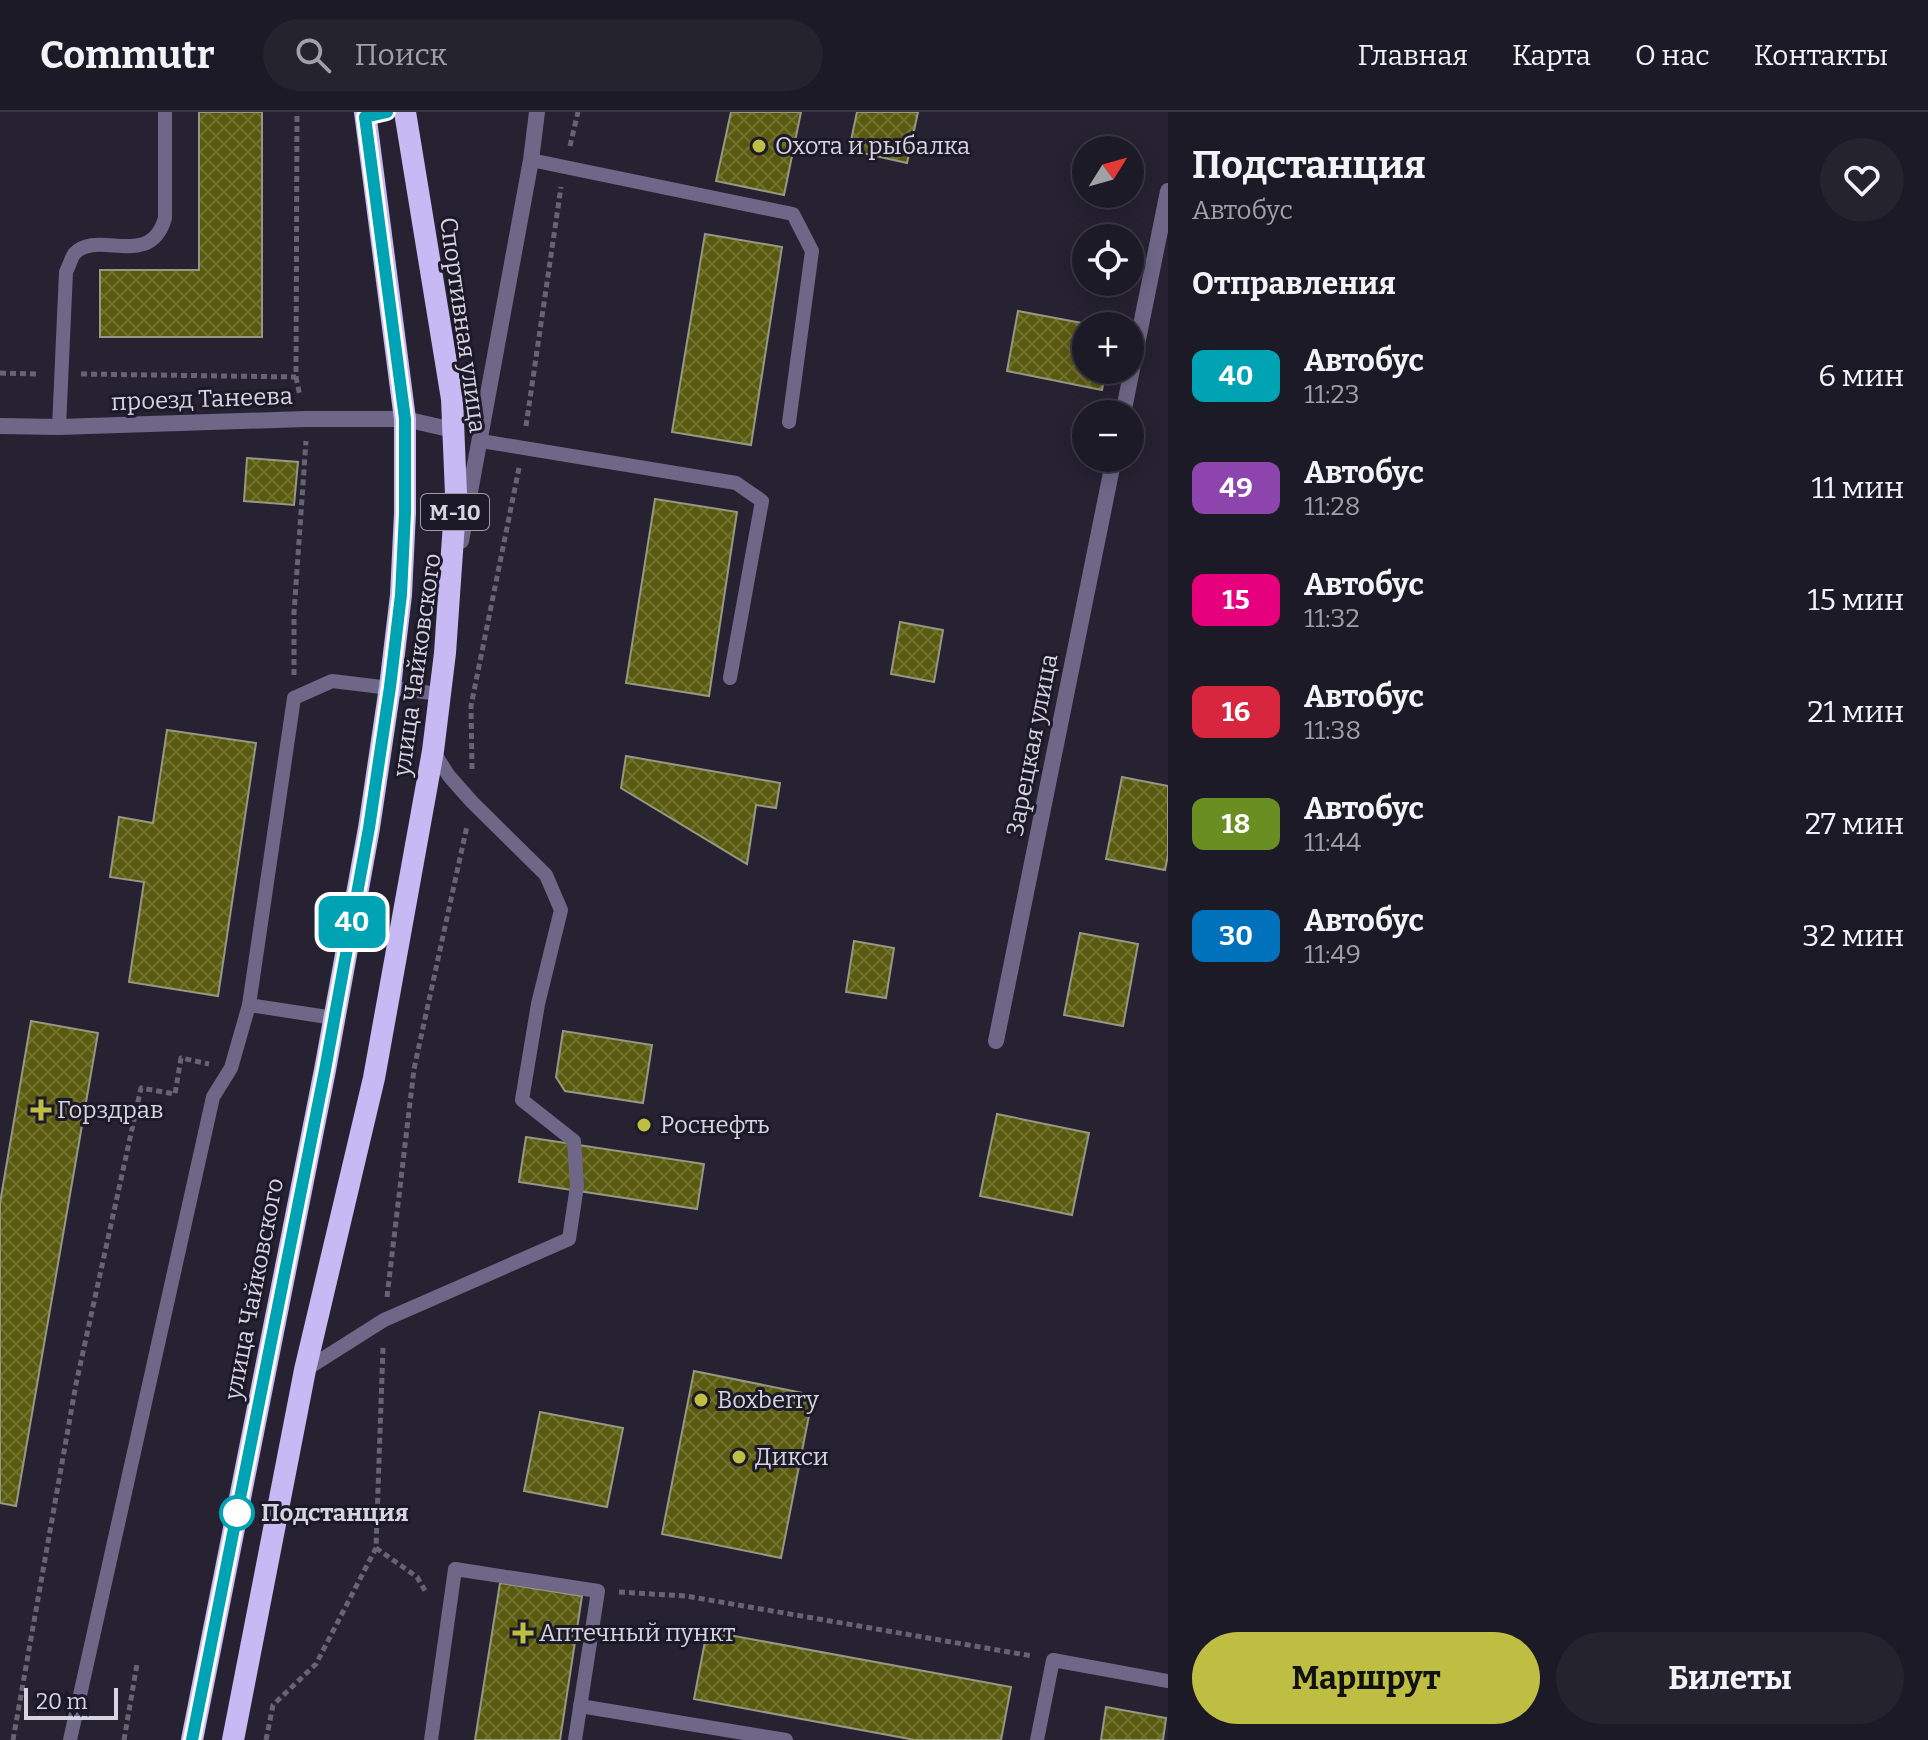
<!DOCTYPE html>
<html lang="ru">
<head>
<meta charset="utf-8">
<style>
	:root { --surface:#1c1a26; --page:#25232e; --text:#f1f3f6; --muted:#a0a1a7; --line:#3a3843; --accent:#bebf42 }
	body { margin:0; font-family:Bitter,serif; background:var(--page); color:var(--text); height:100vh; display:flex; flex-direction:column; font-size:30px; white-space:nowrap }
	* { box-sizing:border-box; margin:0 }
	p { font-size:26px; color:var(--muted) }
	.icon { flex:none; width:44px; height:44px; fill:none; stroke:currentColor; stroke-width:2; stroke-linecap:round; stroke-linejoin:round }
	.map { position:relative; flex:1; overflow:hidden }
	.drawer { display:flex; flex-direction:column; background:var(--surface); width:760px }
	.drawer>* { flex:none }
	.badge { padding:0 16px; border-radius:12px; font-size:28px; line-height:52px }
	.needle { width:52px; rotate:53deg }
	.controls { position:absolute; left:1072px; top:24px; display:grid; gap:16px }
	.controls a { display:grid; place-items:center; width:72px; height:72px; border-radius:50%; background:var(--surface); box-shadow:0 4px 20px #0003,0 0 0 2px var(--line); font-size:40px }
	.scale { position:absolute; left:24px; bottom:20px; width:94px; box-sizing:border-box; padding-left:8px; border:4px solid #d6d4df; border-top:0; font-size:22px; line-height:28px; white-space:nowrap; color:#d6d4df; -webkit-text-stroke:6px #1c1928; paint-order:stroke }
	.map>.badge { position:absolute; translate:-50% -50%; box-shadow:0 0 0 4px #fff }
	h2 { padding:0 24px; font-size:30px; line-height:72px }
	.round { display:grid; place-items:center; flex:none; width:84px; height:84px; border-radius:42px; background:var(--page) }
	.head { display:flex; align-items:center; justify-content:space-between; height:136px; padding:0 24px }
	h1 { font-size:38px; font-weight:700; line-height:60px }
	.cta { display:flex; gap:16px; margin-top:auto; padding:16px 24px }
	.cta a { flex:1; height:92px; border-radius:48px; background:var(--accent); color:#111; font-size:32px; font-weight:700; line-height:92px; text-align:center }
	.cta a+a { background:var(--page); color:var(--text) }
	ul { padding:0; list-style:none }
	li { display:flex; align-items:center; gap:24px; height:112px; padding:0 24px }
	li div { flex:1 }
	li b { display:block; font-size:30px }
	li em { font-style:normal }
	li .badge { min-width:88px; font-weight:700; text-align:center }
	header { display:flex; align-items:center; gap:48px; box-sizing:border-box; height:112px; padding:0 40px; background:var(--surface); border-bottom:2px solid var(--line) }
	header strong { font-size:38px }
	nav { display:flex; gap:44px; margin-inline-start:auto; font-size:28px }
	.search { width:560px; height:72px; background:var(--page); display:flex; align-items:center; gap:20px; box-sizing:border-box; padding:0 28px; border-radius:44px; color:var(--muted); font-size:30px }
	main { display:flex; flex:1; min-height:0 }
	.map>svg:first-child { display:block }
	.building { fill:url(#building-cross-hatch); stroke:#979883; stroke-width:2 }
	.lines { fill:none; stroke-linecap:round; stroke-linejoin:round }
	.path { stroke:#676472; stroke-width:5; stroke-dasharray:6 4; stroke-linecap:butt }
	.service { stroke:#6e6788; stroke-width:14 }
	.minor { stroke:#6e6788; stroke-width:16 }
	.tertiary { stroke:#6e6788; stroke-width:16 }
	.trunk { stroke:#c6b9f4; stroke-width:22 }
	.line-casing { stroke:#fff; stroke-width:18 }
	.line { stroke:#00a3b4; stroke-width:12 }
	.poi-dot { fill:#bebf42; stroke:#1c1928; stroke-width:3 }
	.stop-dot { fill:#fff; stroke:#00a3b4; stroke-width:4 }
	.labels { text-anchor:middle; stroke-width:6; stroke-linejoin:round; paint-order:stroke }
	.shield { fill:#1c1928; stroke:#9e9ca8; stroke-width:2 }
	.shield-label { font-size:22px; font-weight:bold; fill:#d6d4df }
	.poi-label { font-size:24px; fill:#d6d4df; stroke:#1c1928; text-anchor:start }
	.street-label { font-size:24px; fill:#d6d4df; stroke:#1c1928 }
	.stop-label { font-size:24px; font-weight:bold; fill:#d6d4df; stroke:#1c1928; text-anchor:start }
</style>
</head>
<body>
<header>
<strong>Commutr</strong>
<div class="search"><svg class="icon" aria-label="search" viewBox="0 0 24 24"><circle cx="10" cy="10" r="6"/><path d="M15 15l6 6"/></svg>Поиск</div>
<nav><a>Главная</a><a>Карта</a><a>О нас</a><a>Контакты</a></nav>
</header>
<main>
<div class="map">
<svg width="1168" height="1628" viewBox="0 0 1168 1628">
	<defs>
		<pattern id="building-cross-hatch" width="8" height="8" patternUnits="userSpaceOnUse" patternTransform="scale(2)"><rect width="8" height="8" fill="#5a5a0f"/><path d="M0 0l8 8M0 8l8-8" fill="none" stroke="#717132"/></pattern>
	</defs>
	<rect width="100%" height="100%" fill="#262232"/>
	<g class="building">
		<polygon points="199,0 262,0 262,225 100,225 100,158 199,158"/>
		<polygon points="731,0 801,0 784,83 716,69"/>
		<polygon points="857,0 918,0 907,51 849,38"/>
		<polygon points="705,122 782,135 751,333 672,320"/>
		<polygon points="1018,199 1098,214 1086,214 1086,258 1106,258 1102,278 1007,259"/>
		<polygon points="247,346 298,350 294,393 244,389"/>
		<polygon points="655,387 737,400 709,584 626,571"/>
		<polygon points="900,510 943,518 934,570 891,562"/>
		<polygon points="167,618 256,631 218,884 129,870 144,770 110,765 119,705 153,711"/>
		<polygon points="626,644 780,671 776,696 756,693 747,752 621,676"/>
		<polygon points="1122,665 1168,674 1168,743 1165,758 1106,747"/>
		<polygon points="1080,821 1138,832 1123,914 1064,903"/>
		<polygon points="854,829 894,836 886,886 846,880"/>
		<polygon points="31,909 98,921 16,1394 0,1391 0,1091"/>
		<polygon points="563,919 652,933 643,991 565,979 556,965"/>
		<polygon points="997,1002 1089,1021 1072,1103 980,1084"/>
		<polygon points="526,1025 704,1052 697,1097 519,1070"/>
		<polygon points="694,1259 813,1283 781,1446 662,1422"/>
		<polygon points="540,1300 623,1316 607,1395 524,1379"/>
		<polygon points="500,1471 582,1484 560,1628 475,1628"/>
		<polygon points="707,1519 1011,1575 1001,1628 915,1628 694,1587"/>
		<polygon points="1106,1595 1166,1606 1163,1628 1101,1628"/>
	</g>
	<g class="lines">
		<g class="path">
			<polyline points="570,34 578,0"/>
			<polyline points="0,261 39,262"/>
			<polyline points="81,262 296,265 297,0"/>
			<polyline points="296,265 300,284"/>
			<polyline points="526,314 561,75"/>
			<polyline points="294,563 294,501 306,329"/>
			<polyline points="472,657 471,594 519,356"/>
			<polyline points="387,1185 414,957 467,714"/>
			<polyline points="376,1436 417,1465 427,1482"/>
			<polyline points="619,1480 686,1484 1032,1544"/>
			<polyline points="13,1628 76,1272 141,976 175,982 181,946 209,952"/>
			<polyline points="124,1628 137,1552"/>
			<polyline points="266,1628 273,1593 316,1552 376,1436 383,1235"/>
		</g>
		<g class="service">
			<polyline points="531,48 793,102 812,139 789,310"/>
			<path d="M59,315L66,160C69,154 71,147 74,142C97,116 150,159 165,106V0"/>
			<polyline points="481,329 736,371 762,389 730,566"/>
			<polyline points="249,893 294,586 332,569 440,582"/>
			<polyline points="305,1258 384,1208 569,1127 577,1074 574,1029 522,988 538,892 561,798 546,763 472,690 449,664 433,639"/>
			<polyline points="580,1594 786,1628"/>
			<polyline points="70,1628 213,985 231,956 249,893 334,906"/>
			<polyline points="431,1628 455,1457 598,1479 575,1628"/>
			<polyline points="1037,1628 1053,1548 1168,1569"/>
		</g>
		<g class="minor">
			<polyline points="1123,302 1168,79"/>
			<polyline points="0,314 59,315 306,307 405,307 453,318"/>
			<polyline points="996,929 1114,346"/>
		</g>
		<g class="tertiary">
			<polyline points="365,5 387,0"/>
			<polyline points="461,429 531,48 537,0"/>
		</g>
		<g class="trunk">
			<polyline points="192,1628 325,958 369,716 390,575 401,483 405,401 405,307 365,0"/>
			<polyline points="233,1628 305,1258 374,966 433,639 445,541 456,382 452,287 405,0"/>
		</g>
	</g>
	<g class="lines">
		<g class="line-casing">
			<polyline id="line" points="192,1628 325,958 369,716 390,575 401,483 405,401 405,307 365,5 387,0"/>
		</g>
		<use href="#line" class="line"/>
	</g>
	<g class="poi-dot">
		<circle cx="759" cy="34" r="8"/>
		<path d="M37 986h8v8h8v8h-8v8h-8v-8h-8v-8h8z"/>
		<circle cx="644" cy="1013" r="8"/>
		<circle cx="701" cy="1288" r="8"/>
		<circle cx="739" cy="1345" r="8"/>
		<path d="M519 1509h8v8h8v8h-8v8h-8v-8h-8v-8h8z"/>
	</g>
	<circle class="stop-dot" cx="237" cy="1401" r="16"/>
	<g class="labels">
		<rect class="shield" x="421" y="382" width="68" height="36" rx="6"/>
		<g class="shield-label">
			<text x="455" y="408">М-10</text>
		</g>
		<g class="poi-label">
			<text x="775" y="42">Охота и рыбалка</text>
			<text x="57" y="1006">Горздрав</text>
			<text x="660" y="1021">Роснефть</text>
			<text x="717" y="1296">Boxberry</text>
			<text x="755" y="1353">Дикси</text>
			<text x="539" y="1529">Аптечный пункт</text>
		</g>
		<g class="street-label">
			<text transform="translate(463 213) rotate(82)" y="8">Спортивная улица</text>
			<text transform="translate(202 287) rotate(-2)" y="8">проезд Танеева</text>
			<text transform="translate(417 553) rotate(-82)" y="8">улица Чайковского</text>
			<text transform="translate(1032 633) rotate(-79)" y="8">Зарецкая улица</text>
			<text transform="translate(254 1177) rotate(-79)" y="8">улица Чайковского</text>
		</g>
		<g class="stop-label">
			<text x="261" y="1409">Подстанция</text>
		</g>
	</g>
</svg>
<div class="controls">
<a><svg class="needle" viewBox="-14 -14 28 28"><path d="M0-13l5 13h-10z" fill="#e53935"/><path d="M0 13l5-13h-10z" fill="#a0a1a7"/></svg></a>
<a><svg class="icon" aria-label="locate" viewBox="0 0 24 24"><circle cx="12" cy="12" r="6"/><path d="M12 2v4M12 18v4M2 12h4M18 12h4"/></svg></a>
<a>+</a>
<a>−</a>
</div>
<div class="scale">20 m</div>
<b class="badge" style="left:352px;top:810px;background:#00a3b4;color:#fff">40</b>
</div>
<section class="drawer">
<div class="head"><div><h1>Подстанция</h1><p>Автобус</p></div><a class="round"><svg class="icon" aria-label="heart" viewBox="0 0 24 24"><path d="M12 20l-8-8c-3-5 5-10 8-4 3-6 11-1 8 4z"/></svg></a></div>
<h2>Отправления</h2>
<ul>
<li><span class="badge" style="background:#00a3b4;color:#fff">40</span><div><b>Автобус</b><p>11:23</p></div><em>6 мин</em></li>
<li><span class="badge" style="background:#8e44ad;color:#fff">49</span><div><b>Автобус</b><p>11:28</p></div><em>11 мин</em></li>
<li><span class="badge" style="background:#e6007e;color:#fff">15</span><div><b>Автобус</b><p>11:32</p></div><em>15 мин</em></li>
<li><span class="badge" style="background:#d7263d;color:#fff">16</span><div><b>Автобус</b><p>11:38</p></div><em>21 мин</em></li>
<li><span class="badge" style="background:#6b8e23;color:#fff">18</span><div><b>Автобус</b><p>11:44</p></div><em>27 мин</em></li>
<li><span class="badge" style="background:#0072bc;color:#fff">30</span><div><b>Автобус</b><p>11:49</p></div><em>32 мин</em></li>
</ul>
<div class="cta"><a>Маршрут</a><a>Билеты</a></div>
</section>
</main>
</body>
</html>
